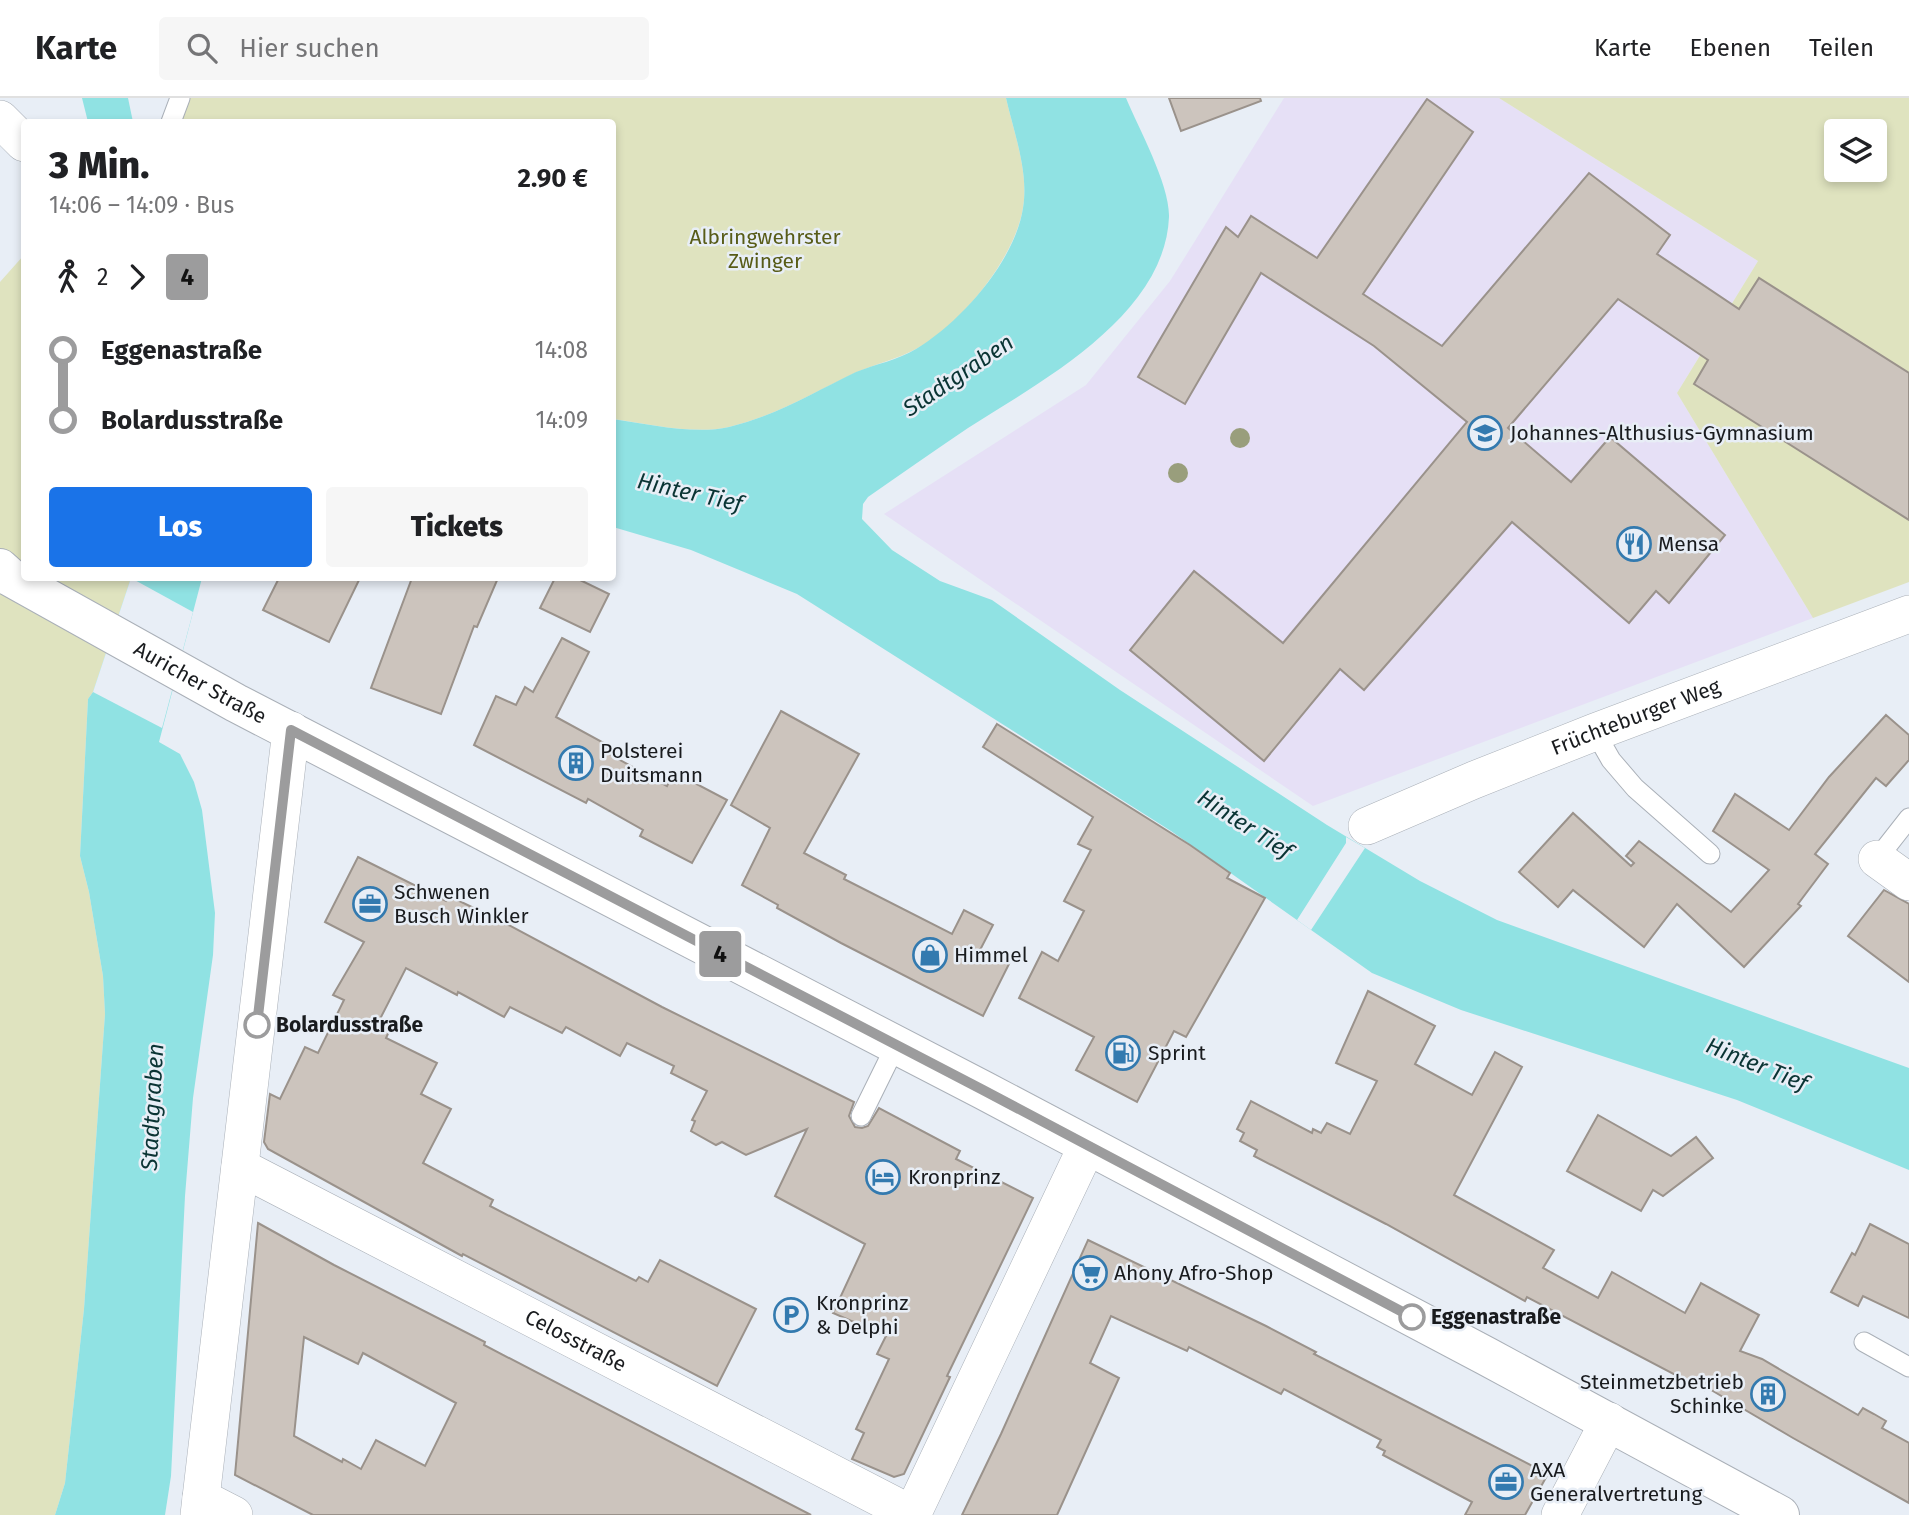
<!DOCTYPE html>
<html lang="de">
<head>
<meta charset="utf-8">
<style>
	:root { --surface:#fff; --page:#f6f6f6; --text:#202124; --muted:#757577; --line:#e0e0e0; --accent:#1a73e8 }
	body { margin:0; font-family:"Fira Sans",sans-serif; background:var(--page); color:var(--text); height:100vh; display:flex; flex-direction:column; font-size:26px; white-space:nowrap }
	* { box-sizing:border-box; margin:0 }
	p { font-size:23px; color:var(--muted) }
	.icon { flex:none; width:38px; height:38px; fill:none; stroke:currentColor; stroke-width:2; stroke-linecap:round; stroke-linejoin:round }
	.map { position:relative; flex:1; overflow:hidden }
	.panel { position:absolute; left:21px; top:21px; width:595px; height:462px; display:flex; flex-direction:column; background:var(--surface); border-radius:7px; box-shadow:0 4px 10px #0003 }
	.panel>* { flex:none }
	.badge { padding:0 14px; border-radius:5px; font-size:24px; line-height:46px }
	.controls { position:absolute; left:1824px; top:21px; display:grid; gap:14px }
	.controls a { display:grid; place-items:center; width:63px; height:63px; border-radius:7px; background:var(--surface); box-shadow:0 4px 10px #0003; font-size:35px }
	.map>.badge { position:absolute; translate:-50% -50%; box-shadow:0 0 0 4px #fff }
	.legs { display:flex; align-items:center; gap:10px; height:77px; padding:0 28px; font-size:23px }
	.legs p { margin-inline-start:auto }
	.summary { display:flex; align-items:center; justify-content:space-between; height:119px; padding:0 28px }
	h1 { font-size:38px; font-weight:800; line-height:52px }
	.primary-button { display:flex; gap:14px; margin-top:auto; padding:14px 28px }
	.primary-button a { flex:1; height:80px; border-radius:7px; background:var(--accent); color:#fff; font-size:28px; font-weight:800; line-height:80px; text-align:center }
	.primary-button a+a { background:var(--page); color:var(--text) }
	ul { padding:0 28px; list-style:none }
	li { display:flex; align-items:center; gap:24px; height:70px; font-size:26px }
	li i { display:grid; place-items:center; width:10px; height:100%; margin:0 9px; background:currentColor }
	li i::after { content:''; width:18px; height:18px; margin:-9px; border:5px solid; border-radius:50%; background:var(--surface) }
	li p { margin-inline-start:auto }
	li:first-child i { background:linear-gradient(#0000 50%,currentColor 0) }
	li:last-child i { background:linear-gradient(currentColor 50%,#0000 0) }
	header { display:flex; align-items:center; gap:42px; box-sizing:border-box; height:98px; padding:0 35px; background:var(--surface); border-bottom:2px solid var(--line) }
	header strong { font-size:33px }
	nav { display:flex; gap:38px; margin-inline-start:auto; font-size:24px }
	.search { width:490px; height:63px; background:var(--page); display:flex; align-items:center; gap:18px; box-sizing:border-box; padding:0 24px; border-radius:7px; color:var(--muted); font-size:26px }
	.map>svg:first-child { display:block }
	.education { fill:#e6e0f6 }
	.green { fill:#dfe3bf; fill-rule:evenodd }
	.water { fill:#90e2e3 }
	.pier { fill:#e8eef6 }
	.building { fill:#ccc4bd; stroke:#9a928b; stroke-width:2; fill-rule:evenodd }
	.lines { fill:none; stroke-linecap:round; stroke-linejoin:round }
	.lane-casing { stroke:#aab0b8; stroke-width:21 }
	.street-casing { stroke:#aab0b8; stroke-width:38 }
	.secondary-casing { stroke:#aab0b8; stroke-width:40 }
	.lane { stroke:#fff; stroke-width:19 }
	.street { stroke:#fff; stroke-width:37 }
	.secondary { stroke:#fff; stroke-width:38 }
	.tree { fill:#999e7c }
	.line-1-casing { stroke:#fff; stroke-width:16 }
	.line-1 { stroke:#9c9c9d; stroke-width:10 }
	.stop-1-dot { fill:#fff; stroke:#9c9c9d; stroke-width:3.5 }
	.labels { text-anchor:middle; stroke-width:5; stroke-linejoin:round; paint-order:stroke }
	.park-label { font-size:21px; fill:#585c18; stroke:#e8eef6 }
	.poi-label { font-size:21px; fill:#191b1e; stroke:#e8eef6; text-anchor:start }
	.street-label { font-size:21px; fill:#191b1e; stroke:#e8eef6 }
	.stop-label { font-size:21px; font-weight:bold; fill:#191b1e; stroke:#e8eef6; text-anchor:start }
	.water-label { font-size:23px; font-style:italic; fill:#0a3434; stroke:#e8eef6 }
</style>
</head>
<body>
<header>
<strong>Karte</strong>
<div class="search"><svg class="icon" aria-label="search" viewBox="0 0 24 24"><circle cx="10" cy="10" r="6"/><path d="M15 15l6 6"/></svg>Hier suchen</div>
<nav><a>Karte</a><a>Ebenen</a><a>Teilen</a></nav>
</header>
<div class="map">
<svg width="1909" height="1417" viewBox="0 0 1909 1417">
	<rect width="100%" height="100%" fill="#e8eef6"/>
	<polygon class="education" points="1284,0 1499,0 1758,163 1677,295 1813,520 1313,708 884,416 1086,287 1170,183"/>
	<g class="green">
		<path d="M180,0H1006C1014,35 1029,74 1023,110C1015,160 960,228 916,251C897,261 876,266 857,274C814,294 776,318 729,329C695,337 648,326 613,321L612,24H171Z"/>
		<path d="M1499,0H1909V484L1813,520L1677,295L1758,163ZM1836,33H1874V72H1836Z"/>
		<polygon points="24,157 24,480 131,480 93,594 88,601 80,758 89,794 103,878 105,916 84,1211 65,1385 55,1417 0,1417 0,184"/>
	</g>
	<g class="water">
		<polygon points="82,0 128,0 133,24 88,24"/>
		<path d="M1006,0H1126C1139,31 1170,87 1169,119C1165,218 1040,284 968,330C934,353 901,376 868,399L863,406L862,421L892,452L940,483L992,502L1120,592L1327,727L1420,783L1497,822L1909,970V1072L1737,1002L1461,912L1372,875L1171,733L797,496L691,452L613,429L612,321C648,326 695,337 729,329C776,318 814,294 856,274C876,266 898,262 916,251C961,224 1015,163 1023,110C1029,74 1014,35 1006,0Z"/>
		<polygon points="131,480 202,480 159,644 180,656 194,684 202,712 215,815 213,857 193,1000 185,1098 171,1378 165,1417 55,1417 65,1385 84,1211 105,916 103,878 89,794 80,758 88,601 93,594"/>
	</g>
	<g class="pier">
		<polygon points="131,480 193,514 162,630 93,594"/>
		<polygon points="1346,739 1365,750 1311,832 1297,822 1346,745"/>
	</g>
	<g class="building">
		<polygon points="1169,0 1260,0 1261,3 1181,33"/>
		<polygon points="1427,1 1473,34 1363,196 1442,248 1589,75 1670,137 1657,156 1739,211 1759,180 1909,275 1909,422 1694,286 1708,262 1618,201 1508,330 1571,384 1610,339 1725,437 1669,505 1656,493 1629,525 1512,424 1364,592 1340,571 1264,663 1130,552 1194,473 1283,545 1467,324 1374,248 1261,175 1185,306 1138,279 1226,129 1238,139 1251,118 1317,160"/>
		<polygon points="279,480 360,480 329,544 263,512"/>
		<polygon points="412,480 498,480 477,529 474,528 441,616 371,590"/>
		<polygon points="555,480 576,480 609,496 590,534 540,510"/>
		<polygon points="562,540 589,554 556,619 615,651 611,657 667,688 674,674 727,702 692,765 640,738 643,732 588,701 586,705 474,647 496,598 516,607 525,589 533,594"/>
		<polygon points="781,613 859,656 804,755 846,777 844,781 952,836 964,812 993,827 980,852 1009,866 983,918 841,845 777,810 778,807 742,787 770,730 731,707"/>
		<polygon points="1886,617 1909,637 1909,662 1886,688 1876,680 1815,756 1828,766 1798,806 1801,808 1744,869 1677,806 1644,849 1573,792 1558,809 1519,774 1573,715 1631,768 1634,765 1626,758 1639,743 1731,814 1769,772 1713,733 1735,696 1789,732 1829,679"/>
		<polygon points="997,626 1190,747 1230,775 1227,780 1265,800 1186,939 1174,933 1137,1004 1076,972 1094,939 1019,900 1042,854 1058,863 1084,813 1064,803 1091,752 1078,746 1093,719 983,649"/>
		<polygon points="358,759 446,803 449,798 503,824 662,909 854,1004 849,1018 855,1029 862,1030 868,1028 879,1010 960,1053 956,1061 1033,1100 947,1278 950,1279 904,1376 894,1379 852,1361 864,1335 856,1331 889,1261 877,1256 886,1238 833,1215 865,1146 775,1098 807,1031 746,1057 722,1044 716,1047 691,1033 695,1023 692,1022 707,993 671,975 674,968 627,945 620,958 566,929 562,935 510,909 504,919 458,894 457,897 406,870 380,921 392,927 386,940 437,965 421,996 451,1011 423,1065 493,1102 490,1108 636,1183 639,1179 648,1184 660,1162 756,1211 717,1288 463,1156 462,1158 268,1051 264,1044 270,996 280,1001 305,949 318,955 344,902 333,897 364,844 325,824"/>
		<polygon points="1884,792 1909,806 1909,884 1848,838"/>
		<polygon points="1368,893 1435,928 1415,966 1472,997 1495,954 1522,969 1454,1097 1554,1152 1543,1170 1598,1200 1612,1174 1685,1215 1701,1185 1759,1217 1740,1253 1762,1261 1858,1317 1863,1310 1874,1316 1886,1323 1882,1330 1909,1345 1909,1405 1793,1340 1706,1289 1704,1292 1527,1199 1525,1203 1386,1126 1254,1058 1257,1052 1240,1043 1244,1035 1237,1031 1251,1003 1312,1035 1313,1031 1321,1035 1327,1025 1350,1036 1377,983 1336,965"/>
		<polygon points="1598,1017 1671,1058 1696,1039 1713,1060 1663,1098 1653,1092 1641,1113 1567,1073"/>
		<path d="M258,1125L334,1167L485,1244L484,1247L811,1417H313L235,1377ZM304,1239L358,1266L363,1255L456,1305L425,1368L376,1342L361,1371L343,1361L342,1364L294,1338Z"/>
		<polygon points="1870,1126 1909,1146 1909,1220 1863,1198 1858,1208 1831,1194 1852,1155 1855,1157"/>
		<polygon points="1088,1142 1266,1228 1316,1254 1314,1256 1548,1376 1525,1417 1465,1417 1472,1404 1383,1357 1385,1353 1377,1349 1381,1342 1284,1291 1281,1296 1189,1249 1187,1253 1111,1218 1090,1265 1119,1280 1057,1417 962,1417 1001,1336"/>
	</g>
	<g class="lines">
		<g class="lane-casing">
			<g id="lane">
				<polyline points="171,24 180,0"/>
				<polyline points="1595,634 1611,662 1635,690 1710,756"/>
				<polyline points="1873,766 1909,720"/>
				<polyline points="861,1018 896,947"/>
				<polyline points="1864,1244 1909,1269"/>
			</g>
		</g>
		<g class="street-casing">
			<g id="street">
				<polyline points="0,21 24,45"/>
				<path id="s1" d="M1367,728L1474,682L1595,634L1909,516"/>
				<polyline points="1877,761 1909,784"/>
				<path id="s2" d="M240,1069L913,1417"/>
				<polyline points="201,1400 234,1417"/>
				<polyline points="199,1417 291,632"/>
				<polyline points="912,1417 1087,1048"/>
				<polyline points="1560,1417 1609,1323"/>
			</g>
		</g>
		<g class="secondary-casing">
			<g id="secondary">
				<path id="s3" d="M0,470L10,479L236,605L983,992L1486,1258L1780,1417"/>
			</g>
		</g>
		<use href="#lane" class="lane"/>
		<use href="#street" class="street"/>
		<use href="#secondary" class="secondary"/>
	</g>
	<g class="tree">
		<circle cx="1240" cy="340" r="10"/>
		<circle cx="1178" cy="375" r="10"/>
	</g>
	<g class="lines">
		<g class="line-1-casing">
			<polyline id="line-1" points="257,927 291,632 983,992 1412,1219"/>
		</g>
		<use href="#line-1" class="line-1"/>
	</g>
	<defs>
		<g id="school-ring" transform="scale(1.75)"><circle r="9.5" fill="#e8eef6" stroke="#337aaf" stroke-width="1.5"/><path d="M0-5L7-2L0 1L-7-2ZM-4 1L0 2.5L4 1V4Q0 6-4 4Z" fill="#337aaf"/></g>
		<g id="restaurant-ring" transform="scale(1.75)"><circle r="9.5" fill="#e8eef6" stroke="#337aaf" stroke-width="1.5"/><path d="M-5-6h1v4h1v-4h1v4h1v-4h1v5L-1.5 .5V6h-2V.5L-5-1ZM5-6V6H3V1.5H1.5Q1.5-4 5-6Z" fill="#337aaf"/></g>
		<g id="building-ring" transform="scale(1.75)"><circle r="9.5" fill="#e8eef6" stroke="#337aaf" stroke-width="1.5"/><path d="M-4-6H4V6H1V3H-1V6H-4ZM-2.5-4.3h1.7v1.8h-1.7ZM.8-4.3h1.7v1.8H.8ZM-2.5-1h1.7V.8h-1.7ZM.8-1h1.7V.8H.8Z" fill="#337aaf"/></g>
		<g id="office-ring" transform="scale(1.75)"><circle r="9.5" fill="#e8eef6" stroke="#337aaf" stroke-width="1.5"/><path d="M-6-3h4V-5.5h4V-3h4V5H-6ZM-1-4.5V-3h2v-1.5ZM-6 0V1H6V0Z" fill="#337aaf"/></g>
		<g id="shop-ring" transform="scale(1.75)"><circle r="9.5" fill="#e8eef6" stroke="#337aaf" stroke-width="1.5"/><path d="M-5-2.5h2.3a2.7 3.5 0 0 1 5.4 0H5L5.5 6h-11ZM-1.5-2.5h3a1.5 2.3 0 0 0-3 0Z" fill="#337aaf"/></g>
		<g id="fuel-ring" transform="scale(1.75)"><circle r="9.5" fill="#e8eef6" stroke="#337aaf" stroke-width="1.5"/><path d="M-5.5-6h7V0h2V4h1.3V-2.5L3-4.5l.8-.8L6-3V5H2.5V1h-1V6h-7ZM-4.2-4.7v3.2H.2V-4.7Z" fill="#337aaf"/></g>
		<g id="hotel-ring" transform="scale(1.75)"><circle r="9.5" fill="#e8eef6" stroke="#337aaf" stroke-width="1.5"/><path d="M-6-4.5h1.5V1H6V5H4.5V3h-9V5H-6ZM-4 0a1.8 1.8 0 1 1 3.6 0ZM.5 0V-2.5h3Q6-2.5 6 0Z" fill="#337aaf"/></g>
		<g id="supermarket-ring" transform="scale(1.75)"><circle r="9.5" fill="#e8eef6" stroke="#337aaf" stroke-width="1.5"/><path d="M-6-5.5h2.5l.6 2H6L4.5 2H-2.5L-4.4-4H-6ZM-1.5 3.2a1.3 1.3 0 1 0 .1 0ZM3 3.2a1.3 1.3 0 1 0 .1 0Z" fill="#337aaf"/></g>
		<g id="parking-ring" transform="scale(1.75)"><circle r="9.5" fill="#e8eef6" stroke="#337aaf" stroke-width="1.5"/><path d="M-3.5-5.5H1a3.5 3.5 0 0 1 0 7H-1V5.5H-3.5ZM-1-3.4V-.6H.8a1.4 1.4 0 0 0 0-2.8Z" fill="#337aaf"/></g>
	</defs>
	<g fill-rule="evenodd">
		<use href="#school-ring" x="1485" y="335"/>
		<use href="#restaurant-ring" x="1634" y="446"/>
		<use href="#building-ring" x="576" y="665"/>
		<use href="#office-ring" x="370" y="806"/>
		<use href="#shop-ring" x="930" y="857"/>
		<use href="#fuel-ring" x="1123" y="955"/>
		<use href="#hotel-ring" x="883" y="1079"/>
		<use href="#supermarket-ring" x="1090" y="1175"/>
		<use href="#parking-ring" x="791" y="1217"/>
		<use href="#building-ring" x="1768" y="1296"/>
		<use href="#office-ring" x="1506" y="1384"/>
	</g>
	<g class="stop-1-dot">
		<circle cx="257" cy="927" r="12"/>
		<circle cx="1412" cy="1219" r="12"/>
	</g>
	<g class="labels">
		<g class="park-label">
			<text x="765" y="146">Albringwehrster<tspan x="765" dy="24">Zwinger</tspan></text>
		</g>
		<g class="poi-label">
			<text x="1510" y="342">Johannes-Althusius-Gymnasium</text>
			<text x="1658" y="453">Mensa</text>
			<text x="600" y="660">Polsterei<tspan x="600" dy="24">Duitsmann</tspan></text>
			<text x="394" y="801">Schwenen<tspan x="394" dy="24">Busch Winkler</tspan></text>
			<text x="954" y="864">Himmel</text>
			<text x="1148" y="962">Sprint</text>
			<text x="908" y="1086">Kronprinz</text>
			<text x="1114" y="1182">Ahony Afro-Shop</text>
			<text x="816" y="1212">Kronprinz<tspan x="816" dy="24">&amp; Delphi</tspan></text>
			<text x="1744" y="1291" text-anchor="end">Steinmetzbetrieb<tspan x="1744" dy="24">Schinke</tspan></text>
			<text x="1530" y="1379">AXA<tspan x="1530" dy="24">Generalvertretung</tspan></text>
		</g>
		<g class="street-label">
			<text dy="7" stroke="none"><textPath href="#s3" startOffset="231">Auricher Straße</textPath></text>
			<text dy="7" stroke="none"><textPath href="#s1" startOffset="290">Früchteburger Weg</textPath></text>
			<text dy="7" stroke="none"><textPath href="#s2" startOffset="378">Celosstraße</textPath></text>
		</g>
		<g class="stop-label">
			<text x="276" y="934">Bolardusstraße</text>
			<text x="1431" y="1226">Eggenastraße</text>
		</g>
		<g class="water-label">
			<text transform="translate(958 277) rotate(-34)" y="8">Stadtgraben</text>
			<text transform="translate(690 394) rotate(13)" y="8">Hinter Tief</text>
			<text transform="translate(1245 726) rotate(33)" y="8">Hinter Tief</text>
			<text transform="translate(1757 966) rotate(22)" y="8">Hinter Tief</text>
			<text transform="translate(152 1009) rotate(-87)" y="8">Stadtgraben</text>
		</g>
	</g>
</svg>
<div class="controls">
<a><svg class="icon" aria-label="layers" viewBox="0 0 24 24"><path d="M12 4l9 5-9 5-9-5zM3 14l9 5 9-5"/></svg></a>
</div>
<b class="badge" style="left:720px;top:856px;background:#9c9c9d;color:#111">4</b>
<section class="panel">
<div class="summary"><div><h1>3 Min.</h1><p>14:06 – 14:09 · Bus</p></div><b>2.90 €</b></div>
<div class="legs"><svg class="icon" aria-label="walk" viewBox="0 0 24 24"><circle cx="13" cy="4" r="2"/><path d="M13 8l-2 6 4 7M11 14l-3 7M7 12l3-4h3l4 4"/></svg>2<svg class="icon" aria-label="forward" viewBox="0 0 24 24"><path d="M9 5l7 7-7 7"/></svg><b class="badge" style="background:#9c9c9d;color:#111">4</b></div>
<ul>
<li><i style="color:#9c9c9d"></i><b>Eggenastraße</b><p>14:08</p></li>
<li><i style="color:#9c9c9d"></i><b>Bolardusstraße</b><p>14:09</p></li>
</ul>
<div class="primary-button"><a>Los</a><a>Tickets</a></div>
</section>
</div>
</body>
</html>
